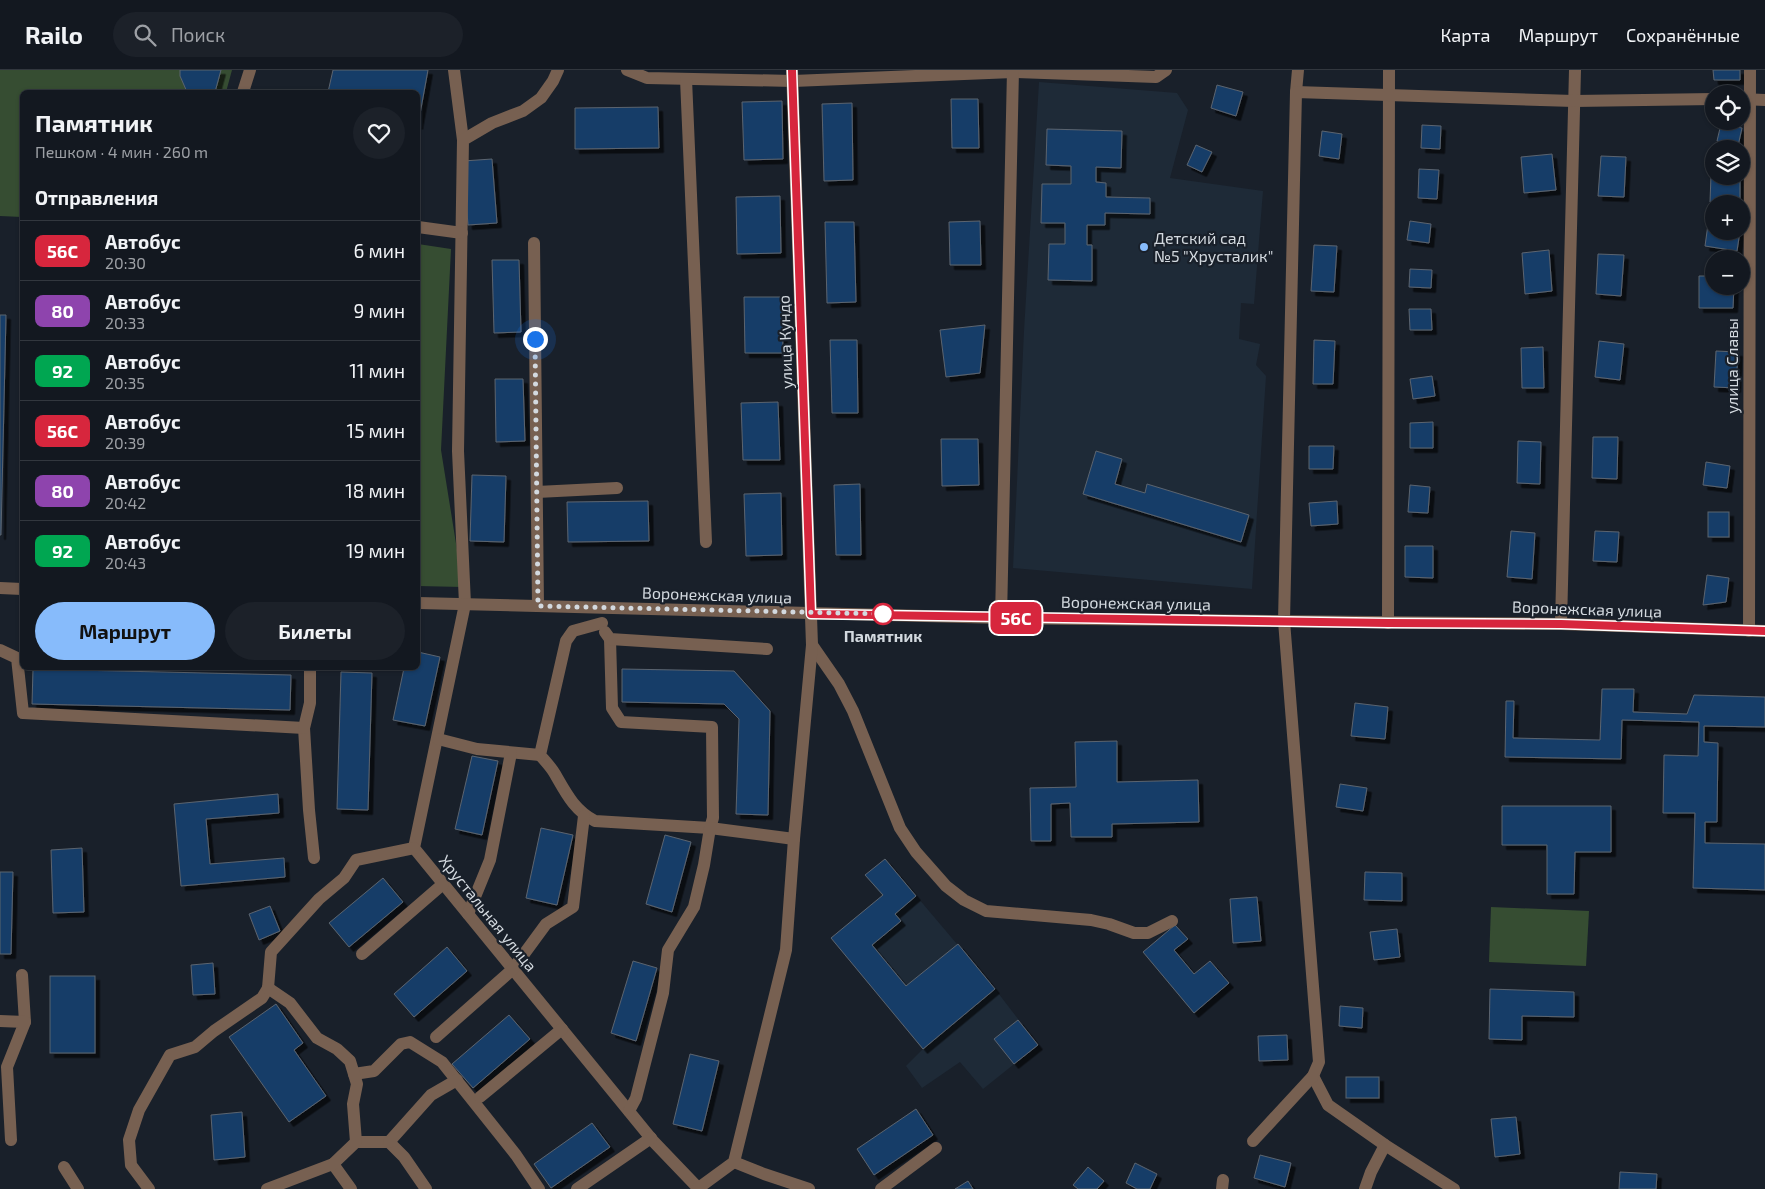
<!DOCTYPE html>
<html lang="ru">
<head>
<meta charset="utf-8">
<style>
	:root { --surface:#131820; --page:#1c2129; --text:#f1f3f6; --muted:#9da0a5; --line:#32373e; --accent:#87bbfb }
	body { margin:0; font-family:"Exo 2",sans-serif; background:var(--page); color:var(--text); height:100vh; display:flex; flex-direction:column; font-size:19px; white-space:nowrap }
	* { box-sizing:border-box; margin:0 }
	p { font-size:16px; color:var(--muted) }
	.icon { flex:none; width:28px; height:28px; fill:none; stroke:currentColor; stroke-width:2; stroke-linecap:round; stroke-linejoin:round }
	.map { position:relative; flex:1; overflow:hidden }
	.panel { position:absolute; left:20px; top:20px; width:400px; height:580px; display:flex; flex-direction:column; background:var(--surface); border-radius:8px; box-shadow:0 1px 4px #0004,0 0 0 1px var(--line) }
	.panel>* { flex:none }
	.badge { padding:0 10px; border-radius:8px; font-size:18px; line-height:32px }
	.fabs { position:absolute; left:1705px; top:15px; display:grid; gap:10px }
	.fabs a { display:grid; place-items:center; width:45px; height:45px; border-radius:50%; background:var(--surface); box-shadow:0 1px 4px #0004,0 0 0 1px var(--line); font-size:25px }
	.you { position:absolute; width:25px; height:25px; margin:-12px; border:4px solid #fff; border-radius:50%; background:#1a73e8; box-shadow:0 0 0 8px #1a73e833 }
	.map>.badge { position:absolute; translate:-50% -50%; box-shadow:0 0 0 2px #fff }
	h2 { padding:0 15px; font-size:19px; line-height:45px }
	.round { display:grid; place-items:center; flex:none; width:52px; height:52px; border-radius:26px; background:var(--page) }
	.overview { display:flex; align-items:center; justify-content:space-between; height:85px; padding:0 15px }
	h1 { font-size:24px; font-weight:700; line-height:38px }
	.button { display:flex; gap:10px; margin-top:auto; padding:10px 15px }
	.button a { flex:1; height:58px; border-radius:30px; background:var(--accent); color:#111; font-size:20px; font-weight:700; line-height:58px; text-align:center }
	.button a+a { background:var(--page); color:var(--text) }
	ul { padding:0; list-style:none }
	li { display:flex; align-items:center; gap:15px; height:60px; padding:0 15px; border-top:1px solid var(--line) }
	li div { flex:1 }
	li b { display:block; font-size:19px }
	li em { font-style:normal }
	li .badge { min-width:55px; font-weight:700; text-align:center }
	header { display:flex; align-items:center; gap:30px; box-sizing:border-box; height:70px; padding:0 25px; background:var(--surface); border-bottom:1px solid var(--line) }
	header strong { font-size:24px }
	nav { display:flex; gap:28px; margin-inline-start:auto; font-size:18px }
	.search { width:350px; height:45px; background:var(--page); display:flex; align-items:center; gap:12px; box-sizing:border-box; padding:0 18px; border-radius:28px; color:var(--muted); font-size:19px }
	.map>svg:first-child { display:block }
	.built { fill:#1e2a37 }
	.green { fill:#364d32 }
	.building { fill:#193e68; stroke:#5b646f; filter:url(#shadow) }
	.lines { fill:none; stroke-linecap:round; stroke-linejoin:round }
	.minor { stroke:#776051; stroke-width:12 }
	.line-casing { stroke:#fff; stroke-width:11 }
	.line { stroke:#d7263d; stroke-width:8 }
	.walk { stroke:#d3d9df; stroke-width:5; stroke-dasharray:0 9 }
	.poi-dot { fill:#87bbfb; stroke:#19202a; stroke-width:2 }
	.stop-dot { fill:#fff; stroke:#d7263d; stroke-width:2.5 }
	.labels { text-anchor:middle; stroke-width:4.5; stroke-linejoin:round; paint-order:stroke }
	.poi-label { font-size:16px; fill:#d3d9df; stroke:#19202a; text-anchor:start }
	.street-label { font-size:16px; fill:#d3d9df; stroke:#19202a }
	.stop-label { font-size:16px; font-weight:bold; fill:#d3d9df; stroke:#19202a }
</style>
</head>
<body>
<header>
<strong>Railo</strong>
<div class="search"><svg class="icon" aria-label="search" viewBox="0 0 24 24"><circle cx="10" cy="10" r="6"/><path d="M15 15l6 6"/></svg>Поиск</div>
<nav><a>Карта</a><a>Маршрут</a><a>Сохранённые</a></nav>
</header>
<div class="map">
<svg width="1765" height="1119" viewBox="0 0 1765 1119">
	<defs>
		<filter id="shadow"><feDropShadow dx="4.5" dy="4.5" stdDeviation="0" flood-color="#0009"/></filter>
	</defs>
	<rect width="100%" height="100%" fill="#19202a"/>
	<g class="built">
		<polygon points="1039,12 1177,23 1188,40 1170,108 1263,121 1254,234 1241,233 1239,269 1260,274 1256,295 1266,306 1252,519 1013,498 1024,261"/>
		<polygon points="885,789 995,919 1038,975 983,1019 960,992 922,1018 906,996 923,979 831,868 882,826 865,805"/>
	</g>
	<g class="green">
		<polygon points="0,0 232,0 226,22 22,22 22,147 0,146"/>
		<polygon points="418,174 451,179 441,380 463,517 418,516"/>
		<polygon points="1491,837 1589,841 1586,896 1489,892"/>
	</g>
	<g class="building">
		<polygon points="180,0 221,0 215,22 187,22 180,6"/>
		<polygon points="333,0 428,0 418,55 418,22 328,22"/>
		<polygon points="1713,0 1740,0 1740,10 1714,10"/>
		<polygon points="1217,15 1243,22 1236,46 1211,38"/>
		<polygon points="951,29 978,29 979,78 952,78"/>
		<polygon points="782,31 783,89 744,90 742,32"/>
		<polygon points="852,33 853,110 824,111 822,34"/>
		<polygon points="658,37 659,78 575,79 575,38"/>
		<polygon points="1721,54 1742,58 1738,76 1717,71"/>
		<polygon points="1422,55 1441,56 1440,79 1421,78"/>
		<polygon points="1047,59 1122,61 1121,98 1096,97 1096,112 1106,113 1106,127 1150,128 1150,144 1105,143 1105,155 1087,155 1087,175 1092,175 1092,211 1048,210 1049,174 1065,174 1065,153 1041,153 1042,114 1071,114 1071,96 1046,95"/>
		<polygon points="1322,61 1342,64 1339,89 1319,86"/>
		<polygon points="1196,75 1212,82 1202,102 1187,95"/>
		<polygon points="1552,84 1556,120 1524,123 1521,87"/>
		<polygon points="1601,86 1626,87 1624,127 1598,126"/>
		<polygon points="492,89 497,153 468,155 463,91"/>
		<polygon points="1419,99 1439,100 1437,129 1418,128"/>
		<polygon points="1711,105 1740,106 1740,132 1710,132"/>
		<polygon points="780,126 781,183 737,184 736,127"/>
		<polygon points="1709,147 1714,147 1714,161 1740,161 1737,181 1705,176"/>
		<polygon points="980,151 981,195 950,195 949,152"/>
		<polygon points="1410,151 1431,154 1429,173 1407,170"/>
		<polygon points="825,152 854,152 856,232 827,233"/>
		<polygon points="1314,175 1337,176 1334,222 1311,221"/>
		<polygon points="1549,180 1552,221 1525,224 1522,183"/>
		<polygon points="1598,184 1624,185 1621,226 1596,224"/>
		<polygon points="492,190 519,190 521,262 494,263"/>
		<polygon points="1410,199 1432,200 1431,218 1409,217"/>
		<polygon points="1699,206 1714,206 1714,216 1734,216 1733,238 1699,238"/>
		<polygon points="744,227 782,227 783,283 745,283"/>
		<polygon points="1409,239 1431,239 1432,260 1410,260"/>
		<polygon points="0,245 6,245 1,465 0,465"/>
		<polygon points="985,255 980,303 946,307 940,260"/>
		<polygon points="830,270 857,270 858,343 832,343"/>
		<polygon points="1314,270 1335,271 1333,314 1313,314"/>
		<polygon points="1599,271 1624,274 1620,310 1595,307"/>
		<polygon points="1543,277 1544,318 1522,318 1521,278"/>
		<polygon points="1716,281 1738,282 1736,318 1714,317"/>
		<polygon points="1432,306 1435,326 1413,329 1410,309"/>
		<polygon points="495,309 523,309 525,371 496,372"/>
		<polygon points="778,332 780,390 743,390 741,333"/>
		<polygon points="1433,352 1433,378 1410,378 1410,353"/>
		<polygon points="1593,367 1618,367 1617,409 1592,408"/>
		<polygon points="941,369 978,369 979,415 942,416"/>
		<polygon points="1518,371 1541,372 1540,414 1517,413"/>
		<polygon points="1309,376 1334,376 1333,399 1309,399"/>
		<polygon points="1096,381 1122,389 1115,414 1145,423 1147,414 1249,445 1241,472 1083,424"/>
		<polygon points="1706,392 1730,396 1727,418 1703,415"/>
		<polygon points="472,405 506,406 504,472 470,471"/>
		<polygon points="860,414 861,485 836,485 834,415"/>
		<polygon points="1410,415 1430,417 1428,443 1408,442"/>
		<polygon points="781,423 782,485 746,486 744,424"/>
		<polygon points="648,431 649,471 568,472 567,432"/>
		<polygon points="1337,431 1338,454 1311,456 1309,433"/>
		<rect x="1708" y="442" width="21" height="25"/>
		<polygon points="1511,461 1535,463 1532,509 1507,507"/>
		<polygon points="1595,461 1619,462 1617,492 1593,491"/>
		<polygon points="1405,476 1433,476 1433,508 1405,507"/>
		<polygon points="1707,505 1729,508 1726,532 1703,535"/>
		<polygon points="418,582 440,587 425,656 393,650 404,598 418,598"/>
		<polygon points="33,599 291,605 290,640 32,634"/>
		<polygon points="622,599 734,601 770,641 768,745 736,744 739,649 724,634 622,632"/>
		<polygon points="341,602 372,603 368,740 337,739"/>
		<polygon points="1602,619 1634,619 1633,642 1687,644 1694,625 1765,627 1765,657 1704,656 1704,672 1718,673 1717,752 1705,752 1705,773 1765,774 1765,820 1693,818 1695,743 1663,743 1664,685 1698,686 1699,652 1622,650 1621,689 1505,687 1506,631 1514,631 1513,668 1600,670"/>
		<polygon points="1355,633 1388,637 1385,669 1351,666"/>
		<polygon points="1117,671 1117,712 1198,710 1199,752 1112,754 1112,767 1071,767 1070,733 1051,734 1051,771 1031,771 1030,718 1076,717 1075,672"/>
		<polygon points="472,686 498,691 482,765 455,759"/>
		<polygon points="1340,714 1367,718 1363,741 1336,737"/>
		<polygon points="278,724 279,743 206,749 210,794 284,788 285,807 181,816 174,734"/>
		<polygon points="1502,736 1611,736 1611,782 1575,782 1574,824 1547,824 1547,775 1502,775"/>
		<polygon points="541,758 573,765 557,835 526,828"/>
		<polygon points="665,765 691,772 672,842 646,834"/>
		<polygon points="82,778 84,842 53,843 51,780"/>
		<polygon points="885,789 916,826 895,844 901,851 872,875 906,916 958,874 995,919 923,979 831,868 883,825 865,805"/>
		<polygon points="0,802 13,802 11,884 0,884"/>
		<polygon points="1365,802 1402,803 1402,831 1364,830"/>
		<polygon points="383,808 403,832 349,877 329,853"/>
		<polygon points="1257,827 1261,871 1233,873 1230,829"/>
		<polygon points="270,836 280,861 259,870 249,844"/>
		<polygon points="1175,855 1188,869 1174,880 1194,904 1210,891 1229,913 1194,943 1143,882"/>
		<polygon points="1397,859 1400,887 1374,890 1370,862"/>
		<polygon points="447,877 467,901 414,947 394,924"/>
		<polygon points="633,891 657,898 636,971 611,963"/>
		<polygon points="213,893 215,924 193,925 191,895"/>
		<rect x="50" y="906" width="45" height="77"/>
		<polygon points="1490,919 1574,922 1574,947 1522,946 1522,970 1489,969"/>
		<polygon points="276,934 303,973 294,980 326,1026 289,1052 229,967"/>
		<polygon points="1340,936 1363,938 1362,958 1339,956"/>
		<polygon points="509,945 530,969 473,1018 452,994"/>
		<polygon points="1018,950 1038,975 1014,994 994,969"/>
		<polygon points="1287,965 1288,990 1259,991 1258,966"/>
		<polygon points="690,984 719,991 702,1061 673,1054"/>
		<rect x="1346" y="1007" width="33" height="21"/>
		<polygon points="916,1039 933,1065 874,1105 857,1079"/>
		<polygon points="242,1042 245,1087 214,1090 211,1045"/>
		<polygon points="1516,1047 1520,1084 1495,1087 1491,1049"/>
		<polygon points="592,1053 610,1077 551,1118 534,1094"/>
		<polygon points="1260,1085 1291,1093 1285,1117 1254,1108"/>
		<polygon points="1135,1093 1157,1104 1150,1119 1137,1119 1126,1113"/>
		<polygon points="1088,1097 1104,1111 1097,1119 1078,1119 1073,1115"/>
		<polygon points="1620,1102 1657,1104 1656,1119 1619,1119"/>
		<polygon points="968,1111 973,1119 955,1119"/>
	</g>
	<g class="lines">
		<g class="minor">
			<polyline points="454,0 463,70"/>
			<polyline points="558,0 553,11 541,28 523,41 492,53 463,70 458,381 465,534 414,778 654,1072 699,1119"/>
			<polyline points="627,0 647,8 793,11 1013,2 1156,7 1166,0"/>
			<polyline points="686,9 706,472"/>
			<polyline points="243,22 250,0"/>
			<polyline points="1296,22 1298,0"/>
			<polyline points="1741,29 1765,30"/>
			<polyline points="418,157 462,163"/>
			<polyline points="534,173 538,536"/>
			<polyline points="537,422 617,418"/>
			<polyline points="0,518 22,519"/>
			<polyline points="418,533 1001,548 1561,554 1765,561"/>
			<polyline points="1001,548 1013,0"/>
			<path d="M602,553L573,561L566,571L540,685C545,691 551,697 555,704C566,723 574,740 595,751L710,758L713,748L712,657L621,652L612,638L610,569"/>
			<polyline points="1388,553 1389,0"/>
			<polyline points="1561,554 1575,0"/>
			<polyline points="1749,561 1750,0"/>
			<polyline points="605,562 610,569 767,579"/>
			<polyline points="812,575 839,614 853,641 900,758 916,782 946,816 964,830 986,841 1091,850 1109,854 1134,863 1148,863 1172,851"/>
			<polyline points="0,580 17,588 23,643 304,658 309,740 314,788"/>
			<polyline points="304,658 310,633 310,598"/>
			<polyline points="438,669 477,679 540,685"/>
			<polyline points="468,844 490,790 511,683"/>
			<polyline points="362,884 443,814"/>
			<polyline points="22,905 25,952"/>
			<polyline points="0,951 25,952 7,997 11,1070"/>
			<polyline points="436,967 513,899 546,854 573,837 584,746"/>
			<polyline points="354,1004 374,1001 401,974 410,972 442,992 516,1085 539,1119"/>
			<polyline points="1313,1006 1328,1035 1385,1075 1454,1119"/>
			<polyline points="480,1027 562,959"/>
			<polyline points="629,1041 636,1028 663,923 668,880 694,837 704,795 710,758 794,769"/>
			<polyline points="1253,1071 1313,1006 1319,992 1284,551 1296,22 1574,31 1714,29"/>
			<polyline points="356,1072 389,1072 404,1087 426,1119"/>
			<polyline points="389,1072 431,1025 457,1010"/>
			<polyline points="734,1092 764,1104 809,1119"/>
			<polyline points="333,1094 351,1119"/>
			<polyline points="64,1097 78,1119"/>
			<polyline points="149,1119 131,1095 129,1070 139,1040 170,985 195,977 214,961 262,928 268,918 271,882 319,829 344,808 356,790 414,778"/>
			<polyline points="267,1119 333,1094 356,1072 353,1034 357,1014 350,991 337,979 317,968 290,933 268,918"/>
			<polyline points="577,1119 651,1068"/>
			<polyline points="697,1119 734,1092 786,880 794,769 812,575 792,0"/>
			<polyline points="881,1119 936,1078"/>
			<polyline points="1222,1119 1223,1110"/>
			<polyline points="1365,1119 1371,1102 1385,1075"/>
		</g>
	</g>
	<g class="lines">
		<g class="line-casing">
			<polyline id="line" points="792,0 811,544 1388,553 1561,554 1765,561"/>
		</g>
		<use href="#line" class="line"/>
		<polyline class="walk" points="535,269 538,536 883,544"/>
	</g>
	<circle class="poi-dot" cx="1144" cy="177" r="5"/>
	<circle class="stop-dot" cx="883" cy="544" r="10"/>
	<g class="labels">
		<g class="poi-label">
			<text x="1154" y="174">Детский сад<tspan x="1154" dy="18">№5 "Хрусталик"</tspan></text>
		</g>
		<g class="street-label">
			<text transform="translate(785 272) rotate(-92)" y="6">улица Кундо</text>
			<text transform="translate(1732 296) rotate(-90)" y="6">улица Славы</text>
			<text transform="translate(717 525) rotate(2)" y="6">Воронежская улица</text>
			<text transform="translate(1136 533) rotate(1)" y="6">Воронежская улица</text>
			<text transform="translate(1587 539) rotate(2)" y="6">Воронежская улица</text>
			<text transform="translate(488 843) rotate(51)" y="6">Хрустальная улица</text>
		</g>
		<g class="stop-label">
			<text x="883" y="572">Памятник</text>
		</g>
	</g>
</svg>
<div class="fabs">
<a><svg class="icon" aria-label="locate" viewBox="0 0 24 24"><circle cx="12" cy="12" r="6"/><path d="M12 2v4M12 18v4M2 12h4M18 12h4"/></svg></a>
<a><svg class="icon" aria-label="layers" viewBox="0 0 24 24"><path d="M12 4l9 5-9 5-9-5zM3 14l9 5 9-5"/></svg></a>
<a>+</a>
<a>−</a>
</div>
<div class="you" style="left:535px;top:269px"></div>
<b class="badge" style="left:1016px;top:548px;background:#d7263d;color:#fff">56С</b>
<section class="panel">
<div class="overview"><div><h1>Памятник</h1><p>Пешком · 4 мин · 260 m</p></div><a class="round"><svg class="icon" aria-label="heart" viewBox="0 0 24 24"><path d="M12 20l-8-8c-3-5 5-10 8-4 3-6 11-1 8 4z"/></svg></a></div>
<h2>Отправления</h2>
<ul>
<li><span class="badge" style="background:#d7263d;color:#fff">56С</span><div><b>Автобус</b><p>20:30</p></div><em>6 мин</em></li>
<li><span class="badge" style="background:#8e44ad;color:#fff">80</span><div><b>Автобус</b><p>20:33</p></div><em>9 мин</em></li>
<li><span class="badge" style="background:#00a651;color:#fff">92</span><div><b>Автобус</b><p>20:35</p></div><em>11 мин</em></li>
<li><span class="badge" style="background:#d7263d;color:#fff">56С</span><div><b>Автобус</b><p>20:39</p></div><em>15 мин</em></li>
<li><span class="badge" style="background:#8e44ad;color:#fff">80</span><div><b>Автобус</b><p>20:42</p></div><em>18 мин</em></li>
<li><span class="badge" style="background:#00a651;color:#fff">92</span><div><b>Автобус</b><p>20:43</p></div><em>19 мин</em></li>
</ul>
<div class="button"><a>Маршрут</a><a>Билеты</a></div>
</section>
</div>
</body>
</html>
